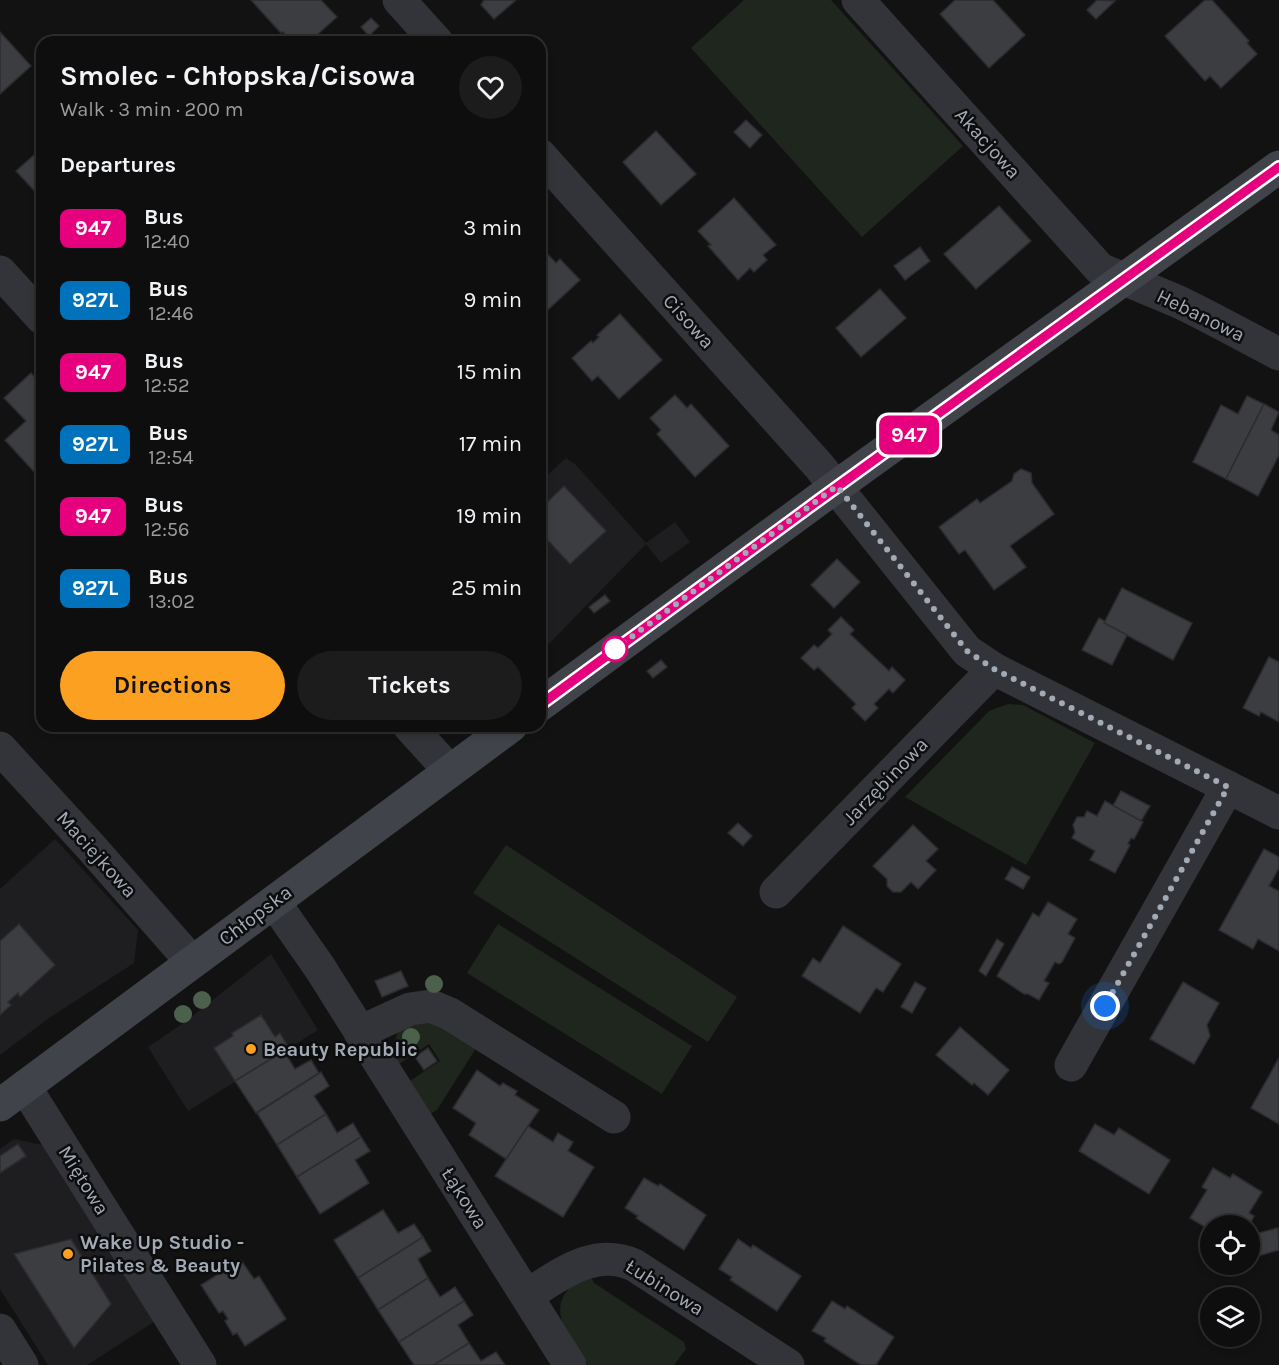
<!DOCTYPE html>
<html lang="en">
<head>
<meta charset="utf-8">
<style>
	:root { --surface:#0e0e0e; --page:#1c1c1c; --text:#f1f3f6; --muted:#9b9c9e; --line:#2e2e2e; --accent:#fca021 }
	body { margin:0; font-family:Karla,sans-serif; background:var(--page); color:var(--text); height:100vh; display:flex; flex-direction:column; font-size:22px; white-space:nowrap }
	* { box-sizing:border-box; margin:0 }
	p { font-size:20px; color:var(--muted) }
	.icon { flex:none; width:33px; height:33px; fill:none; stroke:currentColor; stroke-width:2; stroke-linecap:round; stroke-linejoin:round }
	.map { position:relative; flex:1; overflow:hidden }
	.drawer { position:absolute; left:36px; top:36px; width:510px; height:696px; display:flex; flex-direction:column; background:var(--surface); border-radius:18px; box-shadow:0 3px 9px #0003,0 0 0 2px var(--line) }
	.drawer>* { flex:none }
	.badge { padding:0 12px; border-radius:9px; font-size:21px; line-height:39px }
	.fabs { position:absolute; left:1200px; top:1215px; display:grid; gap:12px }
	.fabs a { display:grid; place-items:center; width:60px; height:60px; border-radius:50%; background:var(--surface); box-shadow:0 3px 9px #0003,0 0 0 2px var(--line); font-size:30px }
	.you { position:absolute; width:30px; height:30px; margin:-15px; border:4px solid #fff; border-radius:50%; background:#1a73e8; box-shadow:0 0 0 9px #1a73e833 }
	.map>.badge { position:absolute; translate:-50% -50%; box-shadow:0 0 0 3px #fff }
	h2 { padding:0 24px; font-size:22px; line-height:54px }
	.round { display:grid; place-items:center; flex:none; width:63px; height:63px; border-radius:32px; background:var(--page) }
	.overview { display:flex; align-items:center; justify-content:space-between; height:102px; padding:0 24px }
	h1 { font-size:28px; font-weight:700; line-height:45px }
	.primary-button { display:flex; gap:12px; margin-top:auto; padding:12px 24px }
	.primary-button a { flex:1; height:69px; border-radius:36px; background:var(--accent); color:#111; font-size:24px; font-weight:700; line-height:69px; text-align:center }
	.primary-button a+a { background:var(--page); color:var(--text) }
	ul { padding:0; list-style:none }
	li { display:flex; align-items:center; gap:18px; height:72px; padding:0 24px }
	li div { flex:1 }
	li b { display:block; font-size:22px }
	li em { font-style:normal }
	li .badge { min-width:66px; font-weight:700; text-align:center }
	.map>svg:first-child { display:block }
	.built { fill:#1e1e20 }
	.green { fill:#1e261e }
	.building { fill:#3c3d41; stroke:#2c2c30; stroke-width:1.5 }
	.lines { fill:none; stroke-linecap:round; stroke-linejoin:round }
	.street { stroke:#333439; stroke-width:33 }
	.secondary { stroke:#404349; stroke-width:33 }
	.tree { fill:#4b614b }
	.line-casing { stroke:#fff; stroke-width:14 }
	.line { stroke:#e6007e; stroke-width:9 }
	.walk { stroke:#a2aab5; stroke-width:6; stroke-dasharray:0 10.8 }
	.stop-dot { fill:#fff; stroke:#e6007e; stroke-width:3 }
	.poi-dot { fill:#fca021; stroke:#0d0d0e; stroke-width:2 }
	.labels { text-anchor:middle; stroke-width:5; stroke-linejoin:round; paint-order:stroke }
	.street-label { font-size:20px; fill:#a2aab5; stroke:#0d0d0e }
	.poi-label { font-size:20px; font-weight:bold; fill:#a2aab5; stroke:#0d0d0e; text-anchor:start }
</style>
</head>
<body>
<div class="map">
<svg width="1279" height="1365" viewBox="0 0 1279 1365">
	<rect width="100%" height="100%" fill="#121213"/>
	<g class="built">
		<polygon points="566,458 576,465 646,543 675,522 690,542 661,563 646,544 540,653 540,482"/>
		<polygon points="55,839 138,930 134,963 49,1018 0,1055 0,889"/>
		<polygon points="271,954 318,1030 188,1111 148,1047 185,1022"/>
		<polygon points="14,1139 48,1146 157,1320 87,1365 48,1365 0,1289 0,1149"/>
	</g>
	<g class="green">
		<polygon points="744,0 831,0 963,146 862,237 691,48"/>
		<polygon points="1008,704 1023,705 1095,743 1026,865 905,797 989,711"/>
		<polygon points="506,845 737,997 708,1042 473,893"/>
		<polygon points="498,924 692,1046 662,1094 467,973"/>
		<path d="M424,1017L478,1045L437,1110L430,1114L410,1081L440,1061L429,1044L399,1064C393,1053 393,1043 398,1032Z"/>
		<path d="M590,1275L594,1283L684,1342L686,1349L674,1365H588C576,1346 547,1315 567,1291C572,1284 583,1280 590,1275Z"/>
	</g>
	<g class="building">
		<polygon points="251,0 321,0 337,17 309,42 292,42 283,32 281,33"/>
		<polygon points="484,0 516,0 494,19 481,5"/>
		<polygon points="955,0 993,0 1025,35 989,68 940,14"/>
		<polygon points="1097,0 1115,1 1096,19 1087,10"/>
		<polygon points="1205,0 1212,0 1249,41 1247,43 1257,54 1221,88 1210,76 1205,81 1165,36"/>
		<polygon points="371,18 379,26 369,36 361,27"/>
		<polygon points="0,32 31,66 0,94"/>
		<polygon points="746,120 762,135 750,148 734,132"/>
		<polygon points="656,131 696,174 661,205 623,162"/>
		<polygon points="42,148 42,199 16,171"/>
		<polygon points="734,198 776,245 763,255 767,260 754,272 750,268 738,280 708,246 711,245 698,231"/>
		<polygon points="999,206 1031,241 976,289 944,254"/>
		<polygon points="540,246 556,263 560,259 580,280 540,317"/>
		<polygon points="920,247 930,261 905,280 894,266"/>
		<polygon points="880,289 906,318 861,357 836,328"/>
		<polygon points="620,314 662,360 619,399 598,376 592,381 572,358 591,341 593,343 599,337 597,335"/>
		<polygon points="31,373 42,385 42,468 36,474 5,440 26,421 4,398"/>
		<polygon points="675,395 687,408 691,404 729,446 695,477 657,434 661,430 650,418"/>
		<polygon points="1247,396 1264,404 1226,479 1193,462 1221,405 1238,414"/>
		<polygon points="1264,404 1279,412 1271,430 1279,435 1279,455 1258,496 1226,479"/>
		<polygon points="1021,469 1031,473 1032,483 1054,514 1010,546 1026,567 994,590 965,550 959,554 939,527 977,499 980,503 1012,481 1014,474"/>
		<polygon points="564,486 606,531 570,564 540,532 540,509"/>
		<polygon points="837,559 860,582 834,608 811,585"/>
		<polygon points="1122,588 1192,623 1173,660 1104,623"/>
		<polygon points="605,595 610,601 594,613 589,607"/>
		<polygon points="841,617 854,630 850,634 889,671 892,667 905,680 893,693 889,689 874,704 878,708 865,721 852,708 856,704 818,667 814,670 801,658 814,645 818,648 832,634 828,630"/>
		<polygon points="1099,618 1105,621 1104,623 1127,635 1112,665 1082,650"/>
		<polygon points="1269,657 1279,662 1279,722 1261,712 1259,716 1243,708"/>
		<polygon points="661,660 667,667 653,678 647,671"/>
		<polygon points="1121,791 1150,806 1141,821 1113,806"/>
		<polygon points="1105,801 1143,822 1134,839 1131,838 1128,844 1130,845 1115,873 1090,860 1095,851 1072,838 1075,832 1073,825 1077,817 1084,817 1087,811 1097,816"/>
		<polygon points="738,823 752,836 743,846 728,833"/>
		<polygon points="913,825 938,849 926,861 936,870 918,889 911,882 901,892 893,892 887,886 887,879 873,866"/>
		<polygon points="1264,849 1279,857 1279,868 1269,886 1279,891 1279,951 1258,939 1253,949 1219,930"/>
		<polygon points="1012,867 1030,877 1023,889 1005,879"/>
		<polygon points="1048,902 1077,919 1068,934 1075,938 1062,962 1059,964 1055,962 1044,981 1049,983 1039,1000 1028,994 1024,994 997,976 1033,913 1039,917"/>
		<polygon points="19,924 55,965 20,997 18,993 8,1002 11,1005 0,1015 0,941"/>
		<polygon points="843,926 901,964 883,992 876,988 860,1013 802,976 813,958 820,963"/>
		<polygon points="997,939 1004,944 986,976 979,971"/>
		<polygon points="401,971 408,986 382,997 375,981"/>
		<polygon points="915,982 926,988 912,1013 901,1007"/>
		<polygon points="1183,982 1219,1003 1207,1025 1210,1036 1194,1064 1150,1039"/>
		<polygon points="261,1015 275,1037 280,1033 289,1048 235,1081 214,1048 233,1036 232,1033"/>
		<polygon points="960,1027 1009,1070 988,1095 974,1083 972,1085 936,1055"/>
		<polygon points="428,1048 437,1061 424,1070 415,1057"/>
		<polygon points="284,1051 295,1069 311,1060 319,1073 256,1113 235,1081"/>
		<polygon points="1279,1058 1279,1124 1251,1108"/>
		<polygon points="477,1070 500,1086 503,1083 517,1091 515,1095 539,1110 506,1159 469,1135 476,1123 453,1108"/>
		<polygon points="321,1072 329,1086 314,1096 326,1114 277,1145 257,1113"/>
		<polygon points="326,1114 337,1133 353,1123 361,1137 297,1177 277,1145"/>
		<polygon points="1095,1124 1114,1135 1119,1128 1170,1160 1149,1194 1079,1151"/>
		<polygon points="528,1126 553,1142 558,1133 573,1142 568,1151 594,1167 563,1217 495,1176"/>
		<polygon points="361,1137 370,1151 355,1160 369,1183 320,1214 297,1177"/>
		<polygon points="18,1144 26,1156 0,1173 0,1156"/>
		<polygon points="1213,1168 1230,1178 1233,1174 1262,1192 1249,1213 1254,1216 1249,1226 1210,1226 1210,1230 1190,1218 1207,1190 1202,1187"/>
		<polygon points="644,1178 658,1186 660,1184 706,1215 684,1250 636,1218 638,1216 625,1208"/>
		<polygon points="383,1210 398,1233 414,1224 423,1237 358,1278 334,1240"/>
		<polygon points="1250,1228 1259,1233 1278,1228 1279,1250 1254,1257 1250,1248"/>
		<polygon points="423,1237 431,1251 418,1259 428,1278 378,1310 358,1278"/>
		<polygon points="71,1239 111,1304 74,1348 14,1254"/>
		<polygon points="738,1239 751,1248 753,1245 801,1276 777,1311 730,1280 732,1277 719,1269"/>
		<polygon points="241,1260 254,1279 259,1276 286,1319 245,1346 237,1333 233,1335 225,1321 228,1319 223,1311 219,1313 201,1285"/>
		<polygon points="428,1278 440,1297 455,1287 464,1301 399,1342 378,1310"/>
		<polygon points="464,1301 473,1315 458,1325 469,1343 434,1365 414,1365 399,1342"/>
		<polygon points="832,1301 845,1309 847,1306 894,1337 876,1365 861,1365 824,1341 826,1338 812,1331"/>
		<polygon points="469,1343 481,1361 496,1352 505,1365 434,1365"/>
	</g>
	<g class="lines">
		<g class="street">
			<polyline points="399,0 437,42"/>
			<path d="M858,0L1100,269C1127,281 1154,291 1181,303C1214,319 1246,337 1279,354"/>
			<polyline points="540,155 819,466 967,651 994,669 1279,813"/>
			<polyline points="0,272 42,318"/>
			<polyline points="409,726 450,771"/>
			<polyline points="0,748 90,846 192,962"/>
			<polyline points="776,892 994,669"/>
			<polyline points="274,902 320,968 570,1365"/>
			<polyline points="360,1032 410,1009 431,1006 450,1014 614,1117"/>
			<polyline points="1071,1065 1228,787"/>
			<polyline points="25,1087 200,1365"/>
			<path d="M527,1295C561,1275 593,1247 634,1265L788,1365"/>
			<polyline points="0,1330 22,1365"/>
		</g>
		<g class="secondary">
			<polyline points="540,705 819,499 1279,167"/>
			<polyline points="0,1105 511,726"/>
		</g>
	</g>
	<g class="tree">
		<circle cx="434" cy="984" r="9"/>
		<circle cx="202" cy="1000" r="9"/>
		<circle cx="183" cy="1014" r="9"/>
		<circle cx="411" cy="1037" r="9"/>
	</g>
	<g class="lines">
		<g class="line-casing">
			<polyline id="line" points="540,705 819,500 1279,167"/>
		</g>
		<use href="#line" class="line"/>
		<polyline class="walk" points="615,649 837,486 967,651 994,669 1228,787 1105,1006"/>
	</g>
	<circle class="stop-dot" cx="615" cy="649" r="12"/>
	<g class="poi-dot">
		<circle cx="251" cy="1049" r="6"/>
		<circle cx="68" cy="1254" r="6"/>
	</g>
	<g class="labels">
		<g class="street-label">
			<text transform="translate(988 143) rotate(48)" y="7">Akacjowa</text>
			<text transform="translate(1201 315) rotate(26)" y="7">Hebanowa</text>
			<text transform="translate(689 321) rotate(48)" y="7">Cisowa</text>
			<text transform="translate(885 781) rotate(-46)" y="7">Jarzębinowa</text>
			<text transform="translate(97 854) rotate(48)" y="7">Maciejkowa</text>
			<text transform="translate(255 915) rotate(-37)" y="7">Chłopska</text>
			<text transform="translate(84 1180) rotate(58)" y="7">Miętowa</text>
			<text transform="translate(465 1198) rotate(58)" y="7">Łąkowa</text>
			<text transform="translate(665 1287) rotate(32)" y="7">Łubinowa</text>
		</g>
		<g class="poi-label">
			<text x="263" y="1056">Beauty Republic</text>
			<text x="80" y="1249">Wake Up Studio -<tspan x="80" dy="23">Pilates &amp; Beauty</tspan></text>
		</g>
	</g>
</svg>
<div class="fabs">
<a><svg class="icon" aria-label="locate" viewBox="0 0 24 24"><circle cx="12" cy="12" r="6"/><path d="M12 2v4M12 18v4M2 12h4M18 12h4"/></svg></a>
<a><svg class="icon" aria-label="layers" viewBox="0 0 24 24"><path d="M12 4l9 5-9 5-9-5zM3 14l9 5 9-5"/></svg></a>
</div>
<div class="you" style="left:1105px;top:1006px"></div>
<b class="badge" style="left:909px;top:435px;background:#e6007e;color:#fff">947</b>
<section class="drawer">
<div class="overview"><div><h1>Smolec - Chłopska/Cisowa</h1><p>Walk · 3 min · 200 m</p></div><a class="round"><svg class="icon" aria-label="heart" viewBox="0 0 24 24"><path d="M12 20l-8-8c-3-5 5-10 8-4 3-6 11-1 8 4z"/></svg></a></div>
<h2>Departures</h2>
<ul>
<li><span class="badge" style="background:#e6007e;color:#fff">947</span><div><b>Bus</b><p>12:40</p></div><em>3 min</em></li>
<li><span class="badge" style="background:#0072bc;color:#fff">927L</span><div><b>Bus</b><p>12:46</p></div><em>9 min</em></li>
<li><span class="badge" style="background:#e6007e;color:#fff">947</span><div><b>Bus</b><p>12:52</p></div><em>15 min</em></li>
<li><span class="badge" style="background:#0072bc;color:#fff">927L</span><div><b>Bus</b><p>12:54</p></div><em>17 min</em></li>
<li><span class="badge" style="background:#e6007e;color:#fff">947</span><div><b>Bus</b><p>12:56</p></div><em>19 min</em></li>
<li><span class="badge" style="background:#0072bc;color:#fff">927L</span><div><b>Bus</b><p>13:02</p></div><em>25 min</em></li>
</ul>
<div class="primary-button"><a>Directions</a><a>Tickets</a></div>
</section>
</div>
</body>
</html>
